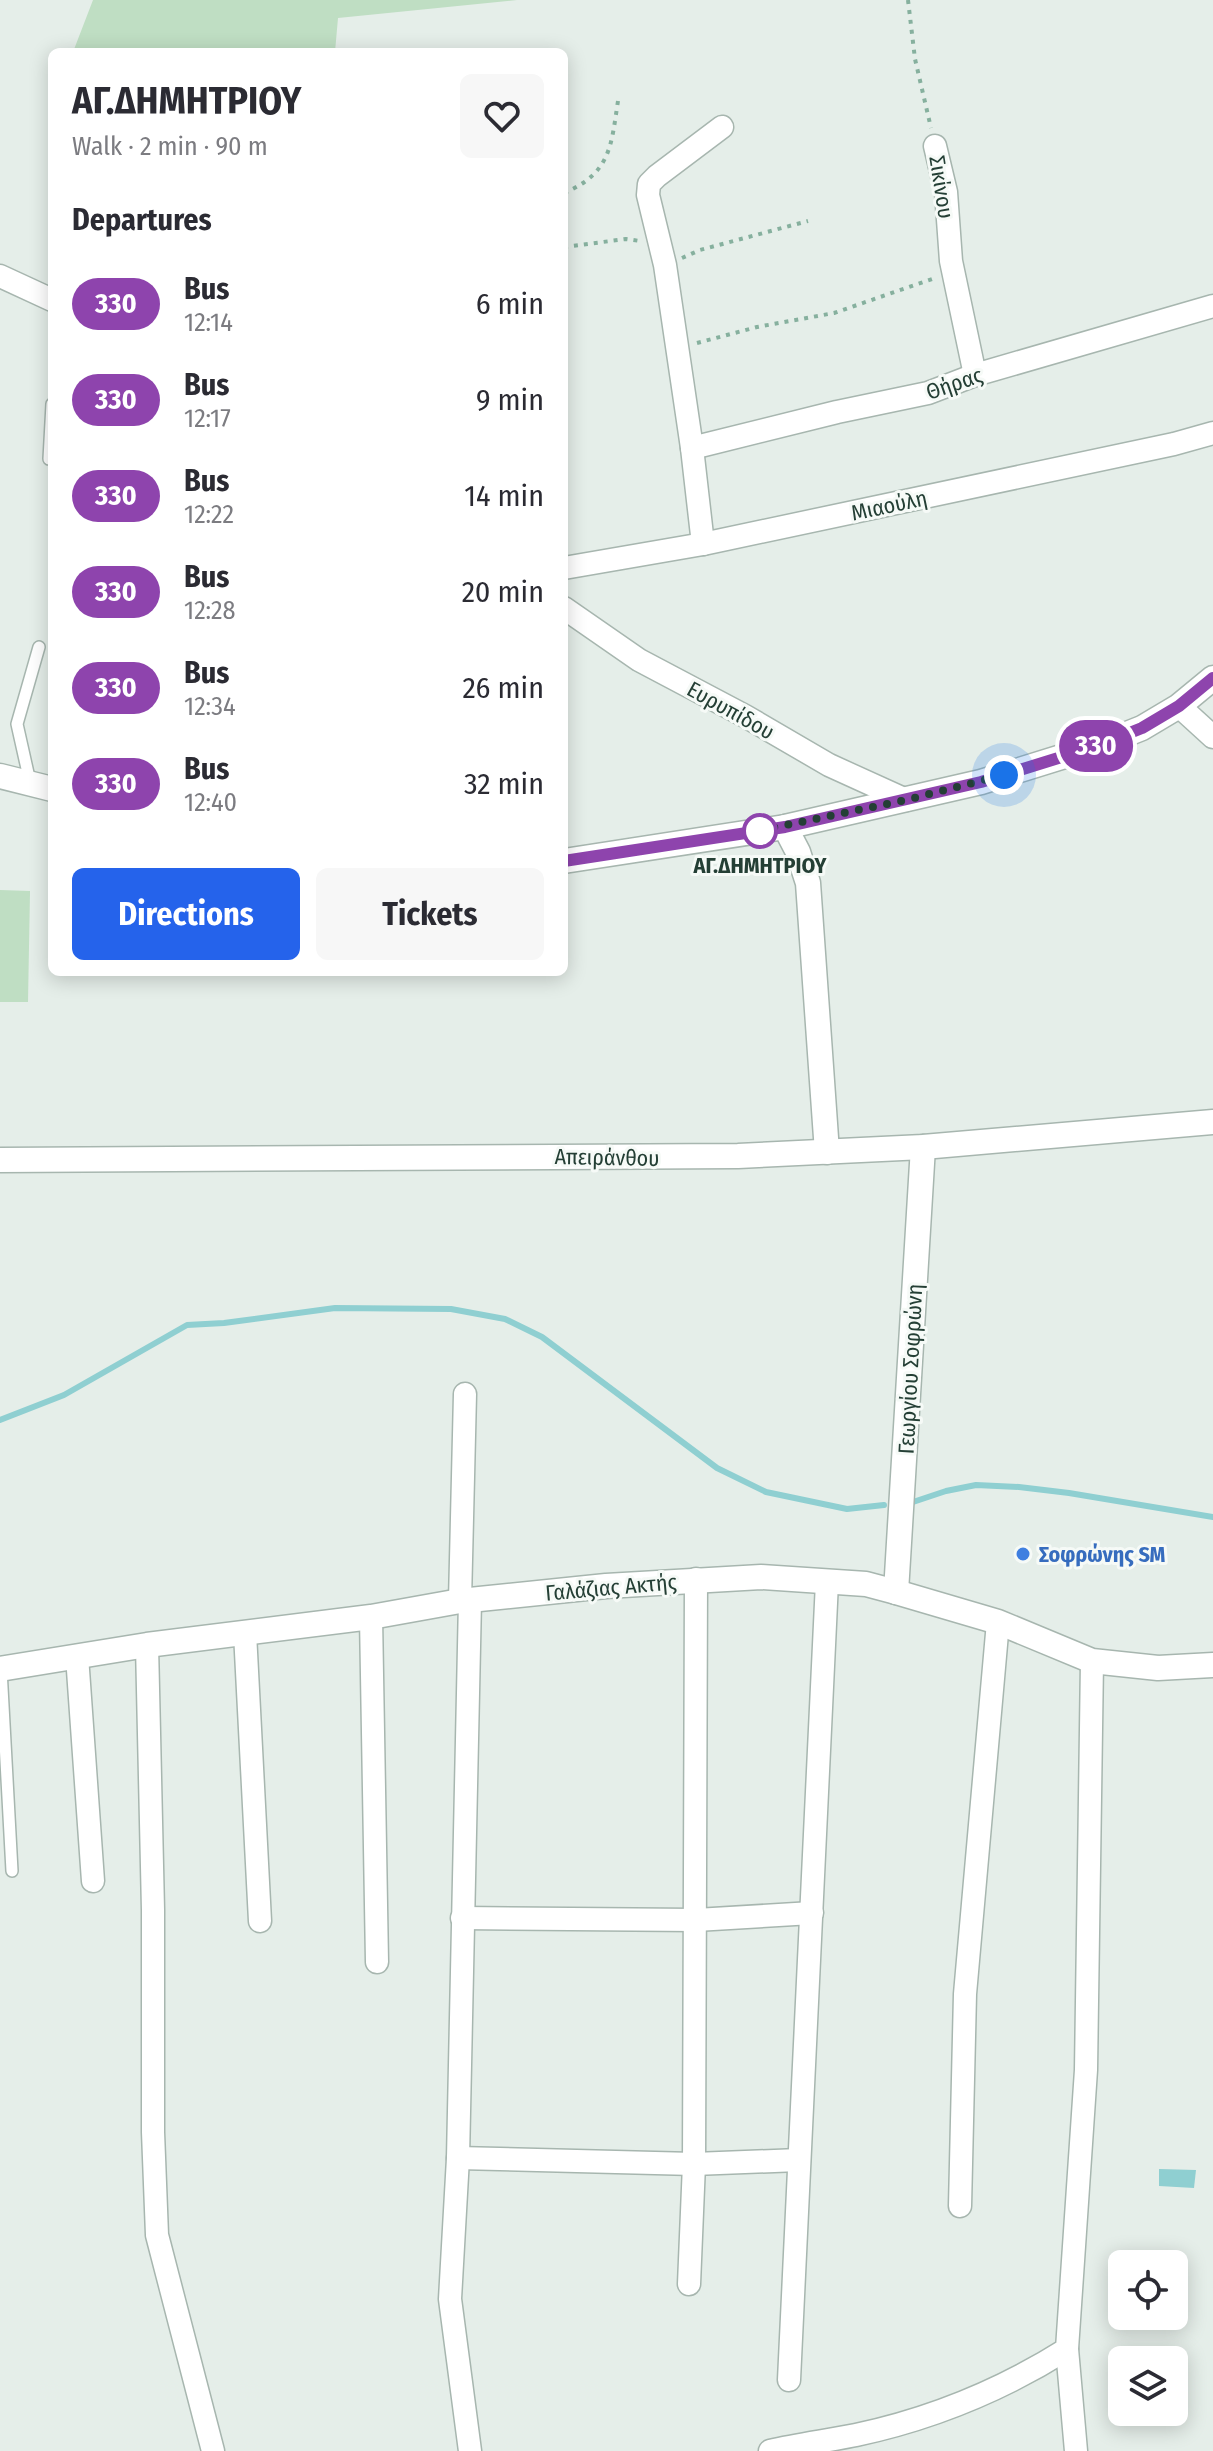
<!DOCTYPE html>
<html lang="en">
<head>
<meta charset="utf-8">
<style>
	:root { --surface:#fff; --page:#f7f7f7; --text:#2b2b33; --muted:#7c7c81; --accent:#2563eb }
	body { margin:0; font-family:"Fira Sans Condensed",sans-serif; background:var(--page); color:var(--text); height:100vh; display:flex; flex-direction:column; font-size:30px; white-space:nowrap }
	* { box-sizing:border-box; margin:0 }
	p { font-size:26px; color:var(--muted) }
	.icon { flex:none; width:44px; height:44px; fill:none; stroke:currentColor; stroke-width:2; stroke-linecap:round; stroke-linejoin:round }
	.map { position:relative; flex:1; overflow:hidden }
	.panel { position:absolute; left:48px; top:48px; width:520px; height:928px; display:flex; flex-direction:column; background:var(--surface); border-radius:12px; box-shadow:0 4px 20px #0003 }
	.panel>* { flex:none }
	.badge { padding:0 16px; border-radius:26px; font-size:28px; line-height:52px }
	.fabs { position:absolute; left:1108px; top:2250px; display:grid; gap:16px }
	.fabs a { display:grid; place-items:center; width:80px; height:80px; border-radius:12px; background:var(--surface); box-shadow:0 4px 20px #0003; font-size:40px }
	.you { position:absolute; width:40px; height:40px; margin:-20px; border:6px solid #fff; border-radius:50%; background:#1a73e8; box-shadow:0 0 0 12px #1a73e833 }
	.map>.badge { position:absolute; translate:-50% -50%; box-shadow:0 0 0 4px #fff }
	h2 { padding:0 24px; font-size:30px; line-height:72px }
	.round { display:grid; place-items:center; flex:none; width:84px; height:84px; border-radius:12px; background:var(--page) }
	.head { display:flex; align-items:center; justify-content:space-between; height:136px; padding:0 24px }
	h1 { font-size:38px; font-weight:700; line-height:60px }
	.primary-button { display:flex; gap:16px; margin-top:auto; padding:16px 24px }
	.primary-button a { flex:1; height:92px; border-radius:12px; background:var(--accent); color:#fff; font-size:32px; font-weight:700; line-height:92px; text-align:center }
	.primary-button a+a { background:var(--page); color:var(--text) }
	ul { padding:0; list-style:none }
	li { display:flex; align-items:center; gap:24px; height:96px; padding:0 24px }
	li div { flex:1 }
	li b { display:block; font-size:30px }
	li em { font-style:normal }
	li .badge { min-width:88px; font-weight:700; text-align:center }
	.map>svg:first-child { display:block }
	.green { fill:#bfdec3 }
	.water { fill:#8fcfd1 }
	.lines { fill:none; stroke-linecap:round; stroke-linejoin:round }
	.stream { stroke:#8fcfd1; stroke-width:6 }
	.service-casing { stroke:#a7b6af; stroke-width:14 }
	.minor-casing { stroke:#a7b6af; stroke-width:25 }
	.tertiary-casing { stroke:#a7b6af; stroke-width:27 }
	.path { stroke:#86b09e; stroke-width:4; stroke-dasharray:4 6; stroke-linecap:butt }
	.service { stroke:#fff; stroke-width:11 }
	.minor { stroke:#fff; stroke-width:22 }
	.tertiary { stroke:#fff; stroke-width:24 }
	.line-casing { stroke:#fff; stroke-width:18 }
	.line { stroke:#8e44ad; stroke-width:12 }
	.walk { stroke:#243f35; stroke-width:8; stroke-dasharray:0 14.4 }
	.stop-dot { fill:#fff; stroke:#8e44ad; stroke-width:4 }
	.shop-dot { fill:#3f7fe0; stroke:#f6faf7; stroke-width:3 }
	.labels { text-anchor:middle; stroke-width:6; stroke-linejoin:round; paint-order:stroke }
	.street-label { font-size:22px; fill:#243f35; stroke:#f6faf7 }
	.stop-label { font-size:22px; font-weight:bold; fill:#243f35; stroke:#f6faf7 }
	.shop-label { font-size:22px; font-weight:bold; fill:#366cbe; stroke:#f6faf7; text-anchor:start }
</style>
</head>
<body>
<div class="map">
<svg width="1213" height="2451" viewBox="0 0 1213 2451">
	<rect width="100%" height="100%" fill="#e5eee9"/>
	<g class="green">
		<polygon points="93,0 517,0 338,18 335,52 73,52"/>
		<polygon points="0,890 30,891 28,1002 0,1002"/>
	</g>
	<polygon class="water" points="1159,2169 1196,2170 1194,2188 1159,2186"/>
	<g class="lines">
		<g class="stream">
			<polyline points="0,1420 64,1395 187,1325 224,1323 335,1308 451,1309 505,1319 542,1337 717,1468 766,1492 847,1509 884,1505"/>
			<polyline points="913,1502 946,1491 976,1485 1019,1487 1069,1493 1213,1517"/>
		</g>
		<g class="service-casing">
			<g id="service">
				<polyline points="49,459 52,404"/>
				<polyline points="30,782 17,724 39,647"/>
				<polyline points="1,1669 12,1871"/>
			</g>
		</g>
		<g class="minor-casing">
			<g id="minor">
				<polyline points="935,146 946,192 951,261 975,375"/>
				<polyline points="0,276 52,300"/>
				<polyline points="692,448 837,412 928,393 975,375 1213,306"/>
				<polyline points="703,544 692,448 665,265 648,195 649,184 657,176 722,127"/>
				<polyline points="564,568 703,544 1174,444 1213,433"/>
				<polyline points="564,608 639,660 745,716 829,765 906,800"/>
				<polyline points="1179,706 1213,737"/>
				<polyline points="470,1600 458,2158 450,2299 470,2451"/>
				<polyline points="460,1601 465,1394"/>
				<polyline points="371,1617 377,1962"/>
				<polyline points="245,1633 260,1921"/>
				<polyline points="147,1645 153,1910 153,2132 157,2235 213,2451"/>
				<polyline points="77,1656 93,1881"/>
				<polyline points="462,1918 696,1920 812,1913"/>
				<polyline points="458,2158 694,2164 799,2160"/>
				<polyline points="960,2206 965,1994 998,1622"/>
				<polyline points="689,2284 694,2164 696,1579"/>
				<polyline points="1067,2349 1076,2451"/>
				<polyline points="789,2380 827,1582"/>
				<path d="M770,2451C799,2444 827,2441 856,2435C931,2419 1002,2390 1067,2349L1086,2070L1092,1661"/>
			</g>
		</g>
		<g class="tertiary-casing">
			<g id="tertiary">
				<polyline points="0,776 52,789"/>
				<polyline points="785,827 798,852 808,883 827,1152"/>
				<polyline points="564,861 785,827 981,782 1097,746 1142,728 1179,706 1213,678"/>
				<polyline points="0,1160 738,1156 923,1147 1213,1122"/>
				<polyline points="896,1592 923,1147"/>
				<polyline points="0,1669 147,1645 371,1617 460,1601 606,1586 761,1577 866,1584 896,1592 998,1622 1092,1661 1158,1668 1213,1665"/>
			</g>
		</g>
		<g class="path">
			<polyline points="908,0 915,59 931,128"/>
			<path d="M564,193C611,173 611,146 618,101"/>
			<polyline points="564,247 626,239 640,241"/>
			<polyline points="682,258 700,250 808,221"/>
			<polyline points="697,343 757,327 834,313 935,278"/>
		</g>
		<use href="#service" class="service"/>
		<use href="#minor" class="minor"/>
		<use href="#tertiary" class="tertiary"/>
	</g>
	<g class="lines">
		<g class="line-casing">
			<polyline id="line" points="564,861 785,827 981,782 1097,746 1142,728 1179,706 1213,678"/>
		</g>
		<use href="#line" class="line"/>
		<polyline class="walk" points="760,831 753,832 906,800 1004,775"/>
	</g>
	<circle class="stop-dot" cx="760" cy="831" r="16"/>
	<circle class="shop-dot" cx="1023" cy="1554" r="8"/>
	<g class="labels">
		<g class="street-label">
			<text transform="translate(942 187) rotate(81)" y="8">Σικίνου</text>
			<text transform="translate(954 383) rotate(-19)" y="8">Θήρας</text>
			<text transform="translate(889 505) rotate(-12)" y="8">Μιαούλη</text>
			<text transform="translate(731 710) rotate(29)" y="8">Ευρυπίδου</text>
			<text transform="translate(607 1157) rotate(1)" y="8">Απειράνθου</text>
			<text transform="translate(910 1369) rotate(-87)" y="8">Γεωργίου Σοφρώνη</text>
			<text transform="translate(611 1587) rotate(-5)" y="8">Γαλάζιας Ακτής</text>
		</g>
		<g class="stop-label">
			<text x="760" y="873">ΑΓ.ΔΗΜΗΤΡΙΟΥ</text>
		</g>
		<g class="shop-label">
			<text x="1039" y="1562">Σοφρώνης SM</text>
		</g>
	</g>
</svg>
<div class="fabs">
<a><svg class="icon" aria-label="locate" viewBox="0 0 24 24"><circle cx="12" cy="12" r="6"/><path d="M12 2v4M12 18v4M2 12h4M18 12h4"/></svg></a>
<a><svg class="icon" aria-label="layers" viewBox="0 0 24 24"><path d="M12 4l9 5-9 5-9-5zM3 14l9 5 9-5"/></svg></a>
</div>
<div class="you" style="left:1004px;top:775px"></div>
<b class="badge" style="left:1096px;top:746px;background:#8e44ad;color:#fff">330</b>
<section class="panel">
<div class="head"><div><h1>ΑΓ.ΔΗΜΗΤΡΙΟΥ</h1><p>Walk · 2 min · 90 m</p></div><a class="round"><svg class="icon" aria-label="heart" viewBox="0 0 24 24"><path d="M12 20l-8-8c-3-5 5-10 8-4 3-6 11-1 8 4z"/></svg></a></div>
<h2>Departures</h2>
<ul>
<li><span class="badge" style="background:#8e44ad;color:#fff">330</span><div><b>Bus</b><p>12:14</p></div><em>6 min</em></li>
<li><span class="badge" style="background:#8e44ad;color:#fff">330</span><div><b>Bus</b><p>12:17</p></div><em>9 min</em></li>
<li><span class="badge" style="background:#8e44ad;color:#fff">330</span><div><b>Bus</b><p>12:22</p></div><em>14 min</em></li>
<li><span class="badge" style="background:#8e44ad;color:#fff">330</span><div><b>Bus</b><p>12:28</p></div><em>20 min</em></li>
<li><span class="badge" style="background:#8e44ad;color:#fff">330</span><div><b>Bus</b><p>12:34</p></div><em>26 min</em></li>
<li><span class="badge" style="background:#8e44ad;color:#fff">330</span><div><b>Bus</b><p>12:40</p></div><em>32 min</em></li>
</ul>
<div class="primary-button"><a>Directions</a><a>Tickets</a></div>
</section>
</div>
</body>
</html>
